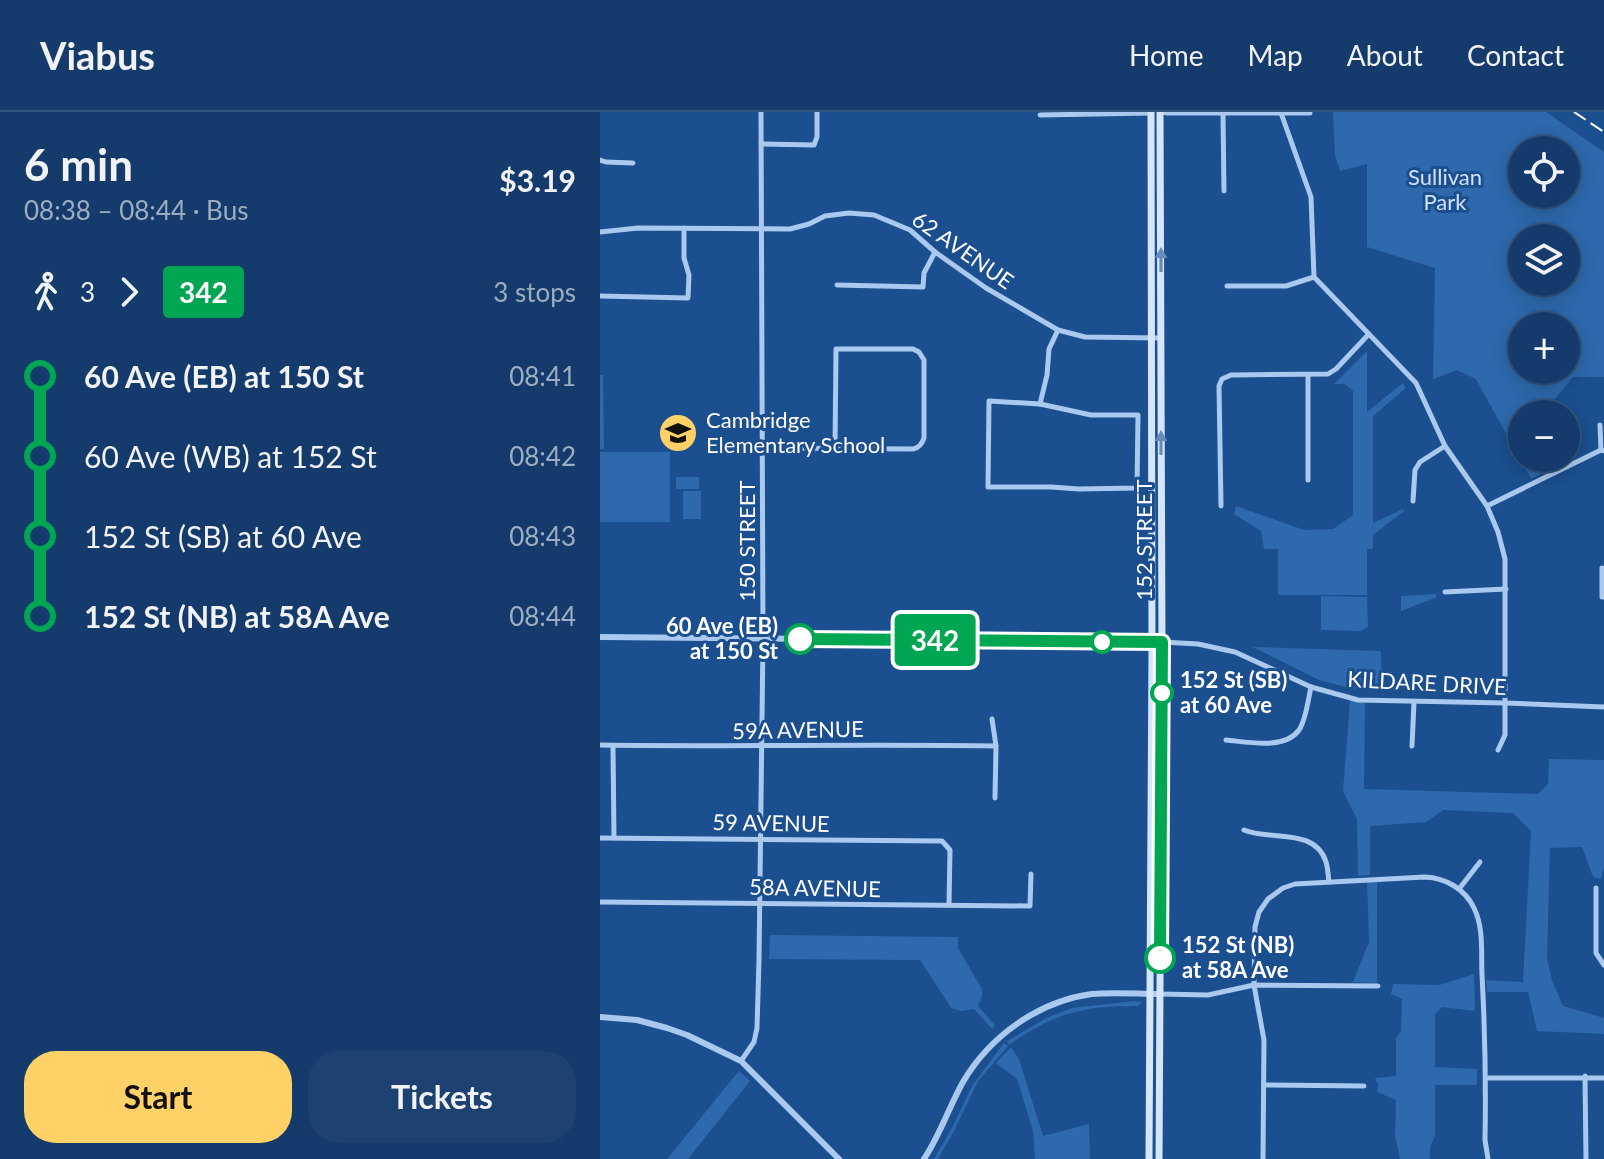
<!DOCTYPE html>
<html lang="en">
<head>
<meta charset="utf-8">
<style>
	:root { --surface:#143b6b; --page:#1d4271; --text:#f1f3f6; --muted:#9dadc1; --line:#33557e; --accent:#ffd166 }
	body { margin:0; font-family:Lato,sans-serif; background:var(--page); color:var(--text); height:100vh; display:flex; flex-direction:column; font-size:30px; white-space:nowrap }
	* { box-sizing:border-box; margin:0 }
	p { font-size:26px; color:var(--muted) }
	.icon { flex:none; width:44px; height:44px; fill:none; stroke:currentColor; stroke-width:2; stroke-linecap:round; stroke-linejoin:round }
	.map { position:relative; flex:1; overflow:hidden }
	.details { display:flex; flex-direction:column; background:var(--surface); width:600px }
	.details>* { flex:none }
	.badge { padding:0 16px; border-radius:6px; font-size:28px; line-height:52px }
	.controls { position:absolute; left:908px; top:24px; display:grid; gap:16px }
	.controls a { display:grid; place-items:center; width:72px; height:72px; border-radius:50%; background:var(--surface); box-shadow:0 4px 20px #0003,0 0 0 2px var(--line); font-size:40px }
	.map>.badge { position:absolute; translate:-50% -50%; box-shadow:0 0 0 4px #fff }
	.legs { display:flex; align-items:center; gap:12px; height:88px; padding:0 24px; font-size:26px }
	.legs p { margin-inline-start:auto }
	.overview { display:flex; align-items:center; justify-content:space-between; height:136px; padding:0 24px }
	h1 { font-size:44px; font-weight:700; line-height:60px }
	.button { display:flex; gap:16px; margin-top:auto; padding:16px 24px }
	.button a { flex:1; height:92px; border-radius:32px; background:var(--accent); color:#111; font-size:32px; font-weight:700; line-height:92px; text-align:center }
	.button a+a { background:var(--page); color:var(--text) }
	ul { padding:0 24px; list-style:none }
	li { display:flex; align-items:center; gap:28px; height:80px; font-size:30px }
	li i { display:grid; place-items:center; width:12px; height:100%; margin:0 10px; background:currentColor }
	li i::after { content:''; width:20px; height:20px; margin:-10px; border:6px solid; border-radius:50%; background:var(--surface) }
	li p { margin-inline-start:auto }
	li:first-child i { background:linear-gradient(#0000 50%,currentColor 0) }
	li:last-child i { background:linear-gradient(currentColor 50%,#0000 0) }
	header { display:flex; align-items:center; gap:48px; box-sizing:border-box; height:112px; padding:0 40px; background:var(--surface); border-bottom:2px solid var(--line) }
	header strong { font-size:38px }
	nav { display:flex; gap:44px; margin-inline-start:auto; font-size:28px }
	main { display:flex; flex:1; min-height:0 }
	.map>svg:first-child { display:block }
	.green { fill:#2e69ad; fill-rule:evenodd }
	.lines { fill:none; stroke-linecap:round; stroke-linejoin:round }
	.minor { stroke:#a9c9ee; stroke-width:5 }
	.tertiary { stroke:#a9c9ee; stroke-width:6 }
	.secondary { stroke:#d6e6fa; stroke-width:7 }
	.rail { stroke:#fff; stroke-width:2; stroke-dasharray:14 6; stroke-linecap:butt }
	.oneway { fill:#668bba }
	.line-1-casing { stroke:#fff; stroke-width:18 }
	.line-1 { stroke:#00a651; stroke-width:12 }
	.stop-1-dot { fill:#fff; stroke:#00a651; stroke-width:4 }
	.labels { text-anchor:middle; stroke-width:6; stroke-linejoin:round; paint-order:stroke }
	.park-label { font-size:22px; fill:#cfe3fa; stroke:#1b4f8f }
	.street-label { font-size:22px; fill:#fff; stroke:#1b4f8f }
	.poi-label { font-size:22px; fill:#fff; stroke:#1b4f8f; text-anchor:start }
	.stop-label { font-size:22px; font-weight:bold; fill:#fff; stroke:#1b4f8f; text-anchor:start }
</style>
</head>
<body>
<header>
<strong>Viabus</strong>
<nav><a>Home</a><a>Map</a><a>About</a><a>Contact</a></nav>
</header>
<main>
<section class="details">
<div class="overview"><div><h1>6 min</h1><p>08:38 – 08:44 · Bus</p></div><b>$3.19</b></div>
<div class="legs"><svg class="icon" aria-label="walk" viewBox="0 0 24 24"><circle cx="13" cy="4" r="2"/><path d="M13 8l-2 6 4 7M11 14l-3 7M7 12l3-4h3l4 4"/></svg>3<svg class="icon" aria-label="forward" viewBox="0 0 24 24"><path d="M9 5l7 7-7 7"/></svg><b class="badge" style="background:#00a651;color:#fff">342</b><p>3 stops</p></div>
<ul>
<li><i style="color:#00a651"></i><b>60 Ave (EB) at 150 St</b><p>08:41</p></li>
<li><i style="color:#00a651"></i><span>60 Ave (WB) at 152 St</span><p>08:42</p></li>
<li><i style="color:#00a651"></i><span>152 St (SB) at 60 Ave</span><p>08:43</p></li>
<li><i style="color:#00a651"></i><b>152 St (NB) at 58A Ave</b><p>08:44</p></li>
</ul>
<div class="button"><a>Start</a><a>Tickets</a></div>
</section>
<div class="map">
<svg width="1004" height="1047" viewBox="0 0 1004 1047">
	<rect width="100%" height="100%" fill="#1b4f8f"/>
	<g class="green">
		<path d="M733,0H946L1004,40V265H973L950,293L951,302H922V346H953V355L931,367L876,267L857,258L833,267L835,156L767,135V52L740,59L735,44ZM922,38H966V82H922ZM922,126H966V170H922ZM922,214H966V258H922Z"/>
		<polygon points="767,239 767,300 803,271 806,276 773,304 773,411 803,397 804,399 773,423 773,437 767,437 767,483 678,483 678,437 664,437 661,419 634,402 636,394 704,418 733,417 753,403 753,279 745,272 734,272"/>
		<polygon points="0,263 3,263 4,337 0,337"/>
		<rect x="0" y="340" width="70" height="70"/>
		<rect x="76" y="365" width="23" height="12"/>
		<rect x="83" y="379" width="18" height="28"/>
		<polygon points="835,482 837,485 801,499 801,484"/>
		<polygon points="721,484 767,485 768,515 761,519 721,518"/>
		<polygon points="653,535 781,539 782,579 749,576 719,568"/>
		<polygon points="750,589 765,591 764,677 938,682 948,672 949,647 1004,648 1004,755 1001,767 993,765 982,735 950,736 947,846 952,868 963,894 1004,906 1004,922 937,919 928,880 887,880 886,868 923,870 931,719 913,701 843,698 826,710 770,714 770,763 758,764 757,707 743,679"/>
		<polygon points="767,769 777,769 777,871 753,870 769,830"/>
		<polygon points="170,823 358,825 358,836 382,877 382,884 378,894 395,913 392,917 374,897 361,899 351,896 320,848 169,847"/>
		<polygon points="874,862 875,899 842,895 835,902 835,955 877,957 877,973 835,973 835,1024 830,1035 830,1047 800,1047 795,1023 796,988 777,980 778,973 775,966 796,964 796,926 801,919 802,887 791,882 793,872 839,873"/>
		<path d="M534,889L542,890L538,894C485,893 452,902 409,933L407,929L416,924L446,906L472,896Z"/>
		<polygon points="404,931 408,934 378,969 354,1019 338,1047 334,1047 353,1014 372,974"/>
		<polygon points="411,935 419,947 443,1024 489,1012 490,1047 435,1047 433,1019 417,967 396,951"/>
		<polygon points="139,959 150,969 88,1047 67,1047"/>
	</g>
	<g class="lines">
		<g class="minor">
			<polyline points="563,0 567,1 710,1"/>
			<polyline points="681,1 711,85 714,165 816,271 845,334 887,394 898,420 905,447 905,623 898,638"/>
			<polyline points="623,2 624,79"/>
			<polyline points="440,3 551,1"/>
			<polyline points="161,32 214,33 217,25 217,0"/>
			<polyline points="0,48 6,50 33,51"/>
			<polyline points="0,120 38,116 190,117 209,112 225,104 249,101 274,103 310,118 335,140 386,176 458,218 485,225 561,226"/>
			<polyline points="237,173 323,175 324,161 335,140"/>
			<polyline points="627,174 686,174 714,165"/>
			<polyline points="0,184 88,186 89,163 84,146 84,116"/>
			<polyline points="708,263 708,368"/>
			<polygon points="389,289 440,292 491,303 538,303 537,376 479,377 451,375 388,375"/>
			<polyline points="440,292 447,263 449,237 458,218"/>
			<polyline points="1000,313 1001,338"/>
			<path d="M163,336L313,337C319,336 322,332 324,326V248L319,240L313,237H236L235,337"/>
			<polyline points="813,389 815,358 820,350 845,334"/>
			<polyline points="621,394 619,274 622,267 631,263 728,262 736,257 768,223"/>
			<polyline points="887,394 1001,338 1004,339"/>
			<polyline points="1002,456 1002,485 1004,485"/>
			<polyline points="845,480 906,477"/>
			<polyline points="562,530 598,532 635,540 711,575 758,588 905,591 1004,595"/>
			<polyline points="392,607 396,634 395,686"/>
			<path d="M626,628C648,630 685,638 699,618C706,608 708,588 711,575"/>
			<path d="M0,633C132,635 264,632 396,634"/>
			<polyline points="13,634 14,726"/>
			<polyline points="812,634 814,590"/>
			<path d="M644,718C669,729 715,715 726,750C728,756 728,763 729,770"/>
			<polyline points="0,726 342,729 350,738 349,793"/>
			<polyline points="996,776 996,841 1004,853"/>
			<polyline points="859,777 880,750"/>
			<polyline points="0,790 430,794 431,762"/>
			<polyline points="560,882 608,883 654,873 778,874"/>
			<polyline points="141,949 154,930 157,916 159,848 163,527 161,0"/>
			<polyline points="985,964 986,1047"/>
			<polyline points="886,966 1004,966"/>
			<polyline points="664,973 764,974"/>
			<path d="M663,1047L664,928L654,873L655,815L659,800L668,787L683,776L695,772L825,765C846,766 865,777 874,796C884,816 881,842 882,863C885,918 886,973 885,1028L888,1047"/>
		</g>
		<g class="tertiary">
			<polyline points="0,525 562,530"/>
			<polyline points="0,905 37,908 67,916 87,923 141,949 239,1047"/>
			<path d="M324,1047C340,1023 349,995 363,970C390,924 439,889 492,882C514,880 538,882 560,882"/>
		</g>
		<g class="secondary">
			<polyline points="549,1047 552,539 551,0"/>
			<polyline points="559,1047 562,530 560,0"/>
		</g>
		<polyline class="rail" points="974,0 1004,20"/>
	</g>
	<defs><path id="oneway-solid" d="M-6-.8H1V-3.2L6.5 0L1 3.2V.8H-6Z" transform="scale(2)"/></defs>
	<g class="oneway">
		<use href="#oneway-solid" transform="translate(561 148) rotate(-90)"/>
		<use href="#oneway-solid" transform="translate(561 331) rotate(-90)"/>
	</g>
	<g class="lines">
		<g class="line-1-casing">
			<polyline id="line-1" points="200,527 562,530 560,846"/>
		</g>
		<use href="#line-1" class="line-1"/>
	</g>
	<defs>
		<g id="school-disc" transform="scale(2)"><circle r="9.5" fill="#ffd166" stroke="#1b4f8f"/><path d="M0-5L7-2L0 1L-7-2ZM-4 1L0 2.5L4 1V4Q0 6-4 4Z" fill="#111"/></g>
	</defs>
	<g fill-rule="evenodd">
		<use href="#school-disc" x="78" y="321"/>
	</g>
	<g class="stop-1-dot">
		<circle cx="200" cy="527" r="14"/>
		<circle cx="502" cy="530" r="10"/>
		<circle cx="562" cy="581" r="10"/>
		<circle cx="560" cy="846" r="14"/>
	</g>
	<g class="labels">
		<g class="park-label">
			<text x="845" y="73">Sullivan<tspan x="845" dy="25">Park</tspan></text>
		</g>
		<g class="street-label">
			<text transform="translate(363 138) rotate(35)" y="8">62 AVENUE</text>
			<text transform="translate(544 428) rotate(-90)" y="8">152 STREET</text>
			<text transform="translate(147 429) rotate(-90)" y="8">150 STREET</text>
			<text transform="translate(827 571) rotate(3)" y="8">KILDARE DRIVE</text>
			<text transform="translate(198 618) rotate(-1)" y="8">59A AVENUE</text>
			<text transform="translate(171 711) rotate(1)" y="8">59 AVENUE</text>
			<text transform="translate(215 776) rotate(1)" y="8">58A AVENUE</text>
		</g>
		<g class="poi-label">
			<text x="106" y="316">Cambridge<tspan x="106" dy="25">Elementary School</tspan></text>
		</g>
		<g class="stop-label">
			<text x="178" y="522" text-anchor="end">60 Ave (EB)<tspan x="178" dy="25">at 150 St</tspan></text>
			<text x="580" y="576">152 St (SB)<tspan x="580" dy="25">at 60 Ave</tspan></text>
			<text x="582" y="841">152 St (NB)<tspan x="582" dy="25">at 58A Ave</tspan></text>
		</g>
	</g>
</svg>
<div class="controls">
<a><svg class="icon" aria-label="locate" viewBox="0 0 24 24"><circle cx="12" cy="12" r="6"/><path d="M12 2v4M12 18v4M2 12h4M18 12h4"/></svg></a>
<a><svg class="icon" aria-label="layers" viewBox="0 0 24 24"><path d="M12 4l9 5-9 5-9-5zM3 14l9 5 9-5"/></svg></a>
<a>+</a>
<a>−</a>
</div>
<b class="badge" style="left:335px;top:528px;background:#00a651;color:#fff">342</b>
</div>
</main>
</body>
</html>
